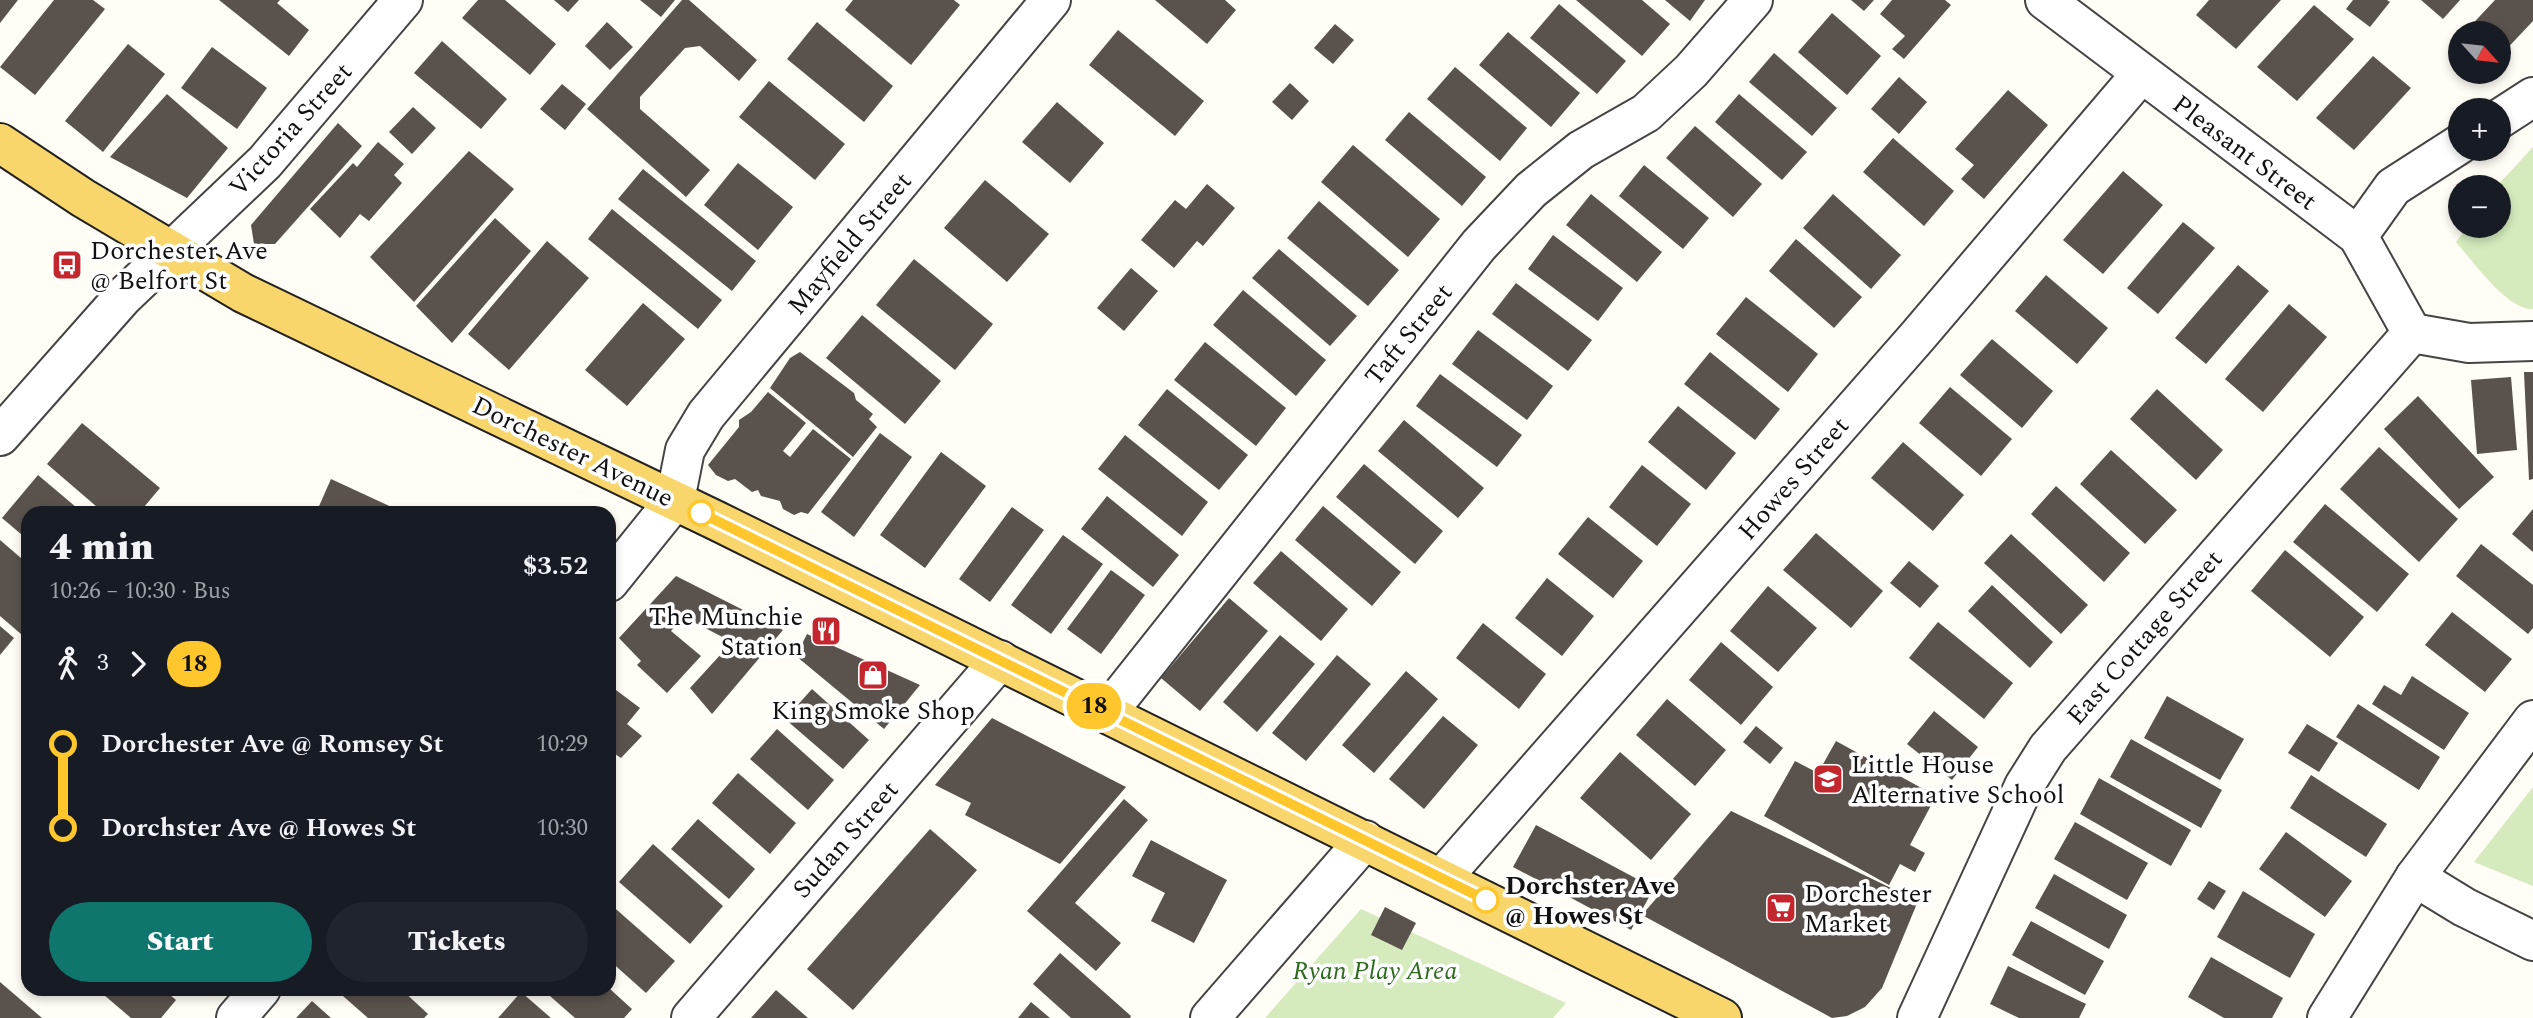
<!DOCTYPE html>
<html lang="en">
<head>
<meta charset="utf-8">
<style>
	:root { --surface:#171b24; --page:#20242c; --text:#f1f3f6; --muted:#9ea1a6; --accent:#0f766e }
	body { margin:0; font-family:Spectral,serif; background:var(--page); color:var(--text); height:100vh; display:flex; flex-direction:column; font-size:26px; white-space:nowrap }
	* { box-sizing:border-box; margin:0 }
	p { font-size:23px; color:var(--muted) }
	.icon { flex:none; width:38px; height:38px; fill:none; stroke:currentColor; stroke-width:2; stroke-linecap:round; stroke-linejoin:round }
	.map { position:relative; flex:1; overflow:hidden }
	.details { position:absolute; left:21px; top:506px; width:595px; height:490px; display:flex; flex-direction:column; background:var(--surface); border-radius:21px; box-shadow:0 4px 10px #0003 }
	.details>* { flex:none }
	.badge { padding:0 14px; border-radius:23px; font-size:24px; line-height:46px }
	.needle { width:46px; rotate:117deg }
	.tools { position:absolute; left:2448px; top:21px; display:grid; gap:14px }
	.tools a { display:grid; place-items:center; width:63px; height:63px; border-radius:50%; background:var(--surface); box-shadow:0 4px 10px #0003; font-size:35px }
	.map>.badge { position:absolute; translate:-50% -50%; box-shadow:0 0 0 4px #fff }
	.legs { display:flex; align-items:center; gap:10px; height:77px; padding:0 28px; font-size:23px }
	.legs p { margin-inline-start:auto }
	.head { display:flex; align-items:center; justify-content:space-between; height:119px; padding:0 28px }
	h1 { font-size:38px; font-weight:800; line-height:52px }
	.action { display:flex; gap:14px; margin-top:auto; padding:14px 28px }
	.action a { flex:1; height:80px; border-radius:42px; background:var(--accent); color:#fff; font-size:28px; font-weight:800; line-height:80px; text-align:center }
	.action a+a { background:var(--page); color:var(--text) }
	ul { padding:0 28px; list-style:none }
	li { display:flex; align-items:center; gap:24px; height:84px; font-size:26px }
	li i { display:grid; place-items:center; width:10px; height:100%; margin:0 9px; background:currentColor }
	li i::after { content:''; width:18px; height:18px; margin:-9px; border:5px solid; border-radius:50%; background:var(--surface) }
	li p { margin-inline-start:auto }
	li:first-child i { background:linear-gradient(#0000 50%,currentColor 0) }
	li:last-child i { background:linear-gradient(currentColor 50%,#0000 0) }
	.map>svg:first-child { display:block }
	.green { fill:#d5ebbd }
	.building { fill:#5a524d }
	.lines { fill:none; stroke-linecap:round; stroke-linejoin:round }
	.minor-casing { stroke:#444; stroke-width:42 }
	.major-casing { stroke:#222; stroke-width:42 }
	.minor { stroke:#fff; stroke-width:38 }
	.major { stroke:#f9d66b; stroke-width:38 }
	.line-1-casing { stroke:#fff; stroke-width:16 }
	.line-1 { stroke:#ffc72c; stroke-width:10 }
	.stop-1-dot { fill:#fff; stroke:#ffc72c; stroke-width:3.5 }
	.labels { text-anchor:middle; stroke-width:7; stroke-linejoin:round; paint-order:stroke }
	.street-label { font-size:26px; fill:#111; stroke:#fff }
	.poi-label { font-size:26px; fill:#111; stroke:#fff; text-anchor:start }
	.stop-label { font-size:26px; font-weight:bold; fill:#111; stroke:#fff; text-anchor:start }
	.park-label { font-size:26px; font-style:italic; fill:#2f6b1f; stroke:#fff }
</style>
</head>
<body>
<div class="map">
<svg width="2533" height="1018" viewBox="0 0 2533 1018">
	<rect width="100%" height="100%" fill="#fffdf5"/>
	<g class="green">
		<path d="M2533,147V309C2508,311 2472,260 2456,242L2468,226H2499V187H2496Z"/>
		<polygon points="2533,787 2533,886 2474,862"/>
		<polygon points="1361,909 1566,1003 1553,1018 1265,1018"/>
	</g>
	<g class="building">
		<polygon points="0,0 18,0 0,23"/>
		<polygon points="54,0 93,0 105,9 35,95 0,67"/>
		<polygon points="219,0 280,0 277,3 309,30 289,56"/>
		<polygon points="478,0 505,0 556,44 530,75 462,18"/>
		<polygon points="554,0 579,0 568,12"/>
		<polygon points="640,0 675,0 661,17"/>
		<polygon points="682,0 689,0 757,60 739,81 700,46 685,48 640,97 640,109 710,170 686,197 587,109"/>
		<polygon points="853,0 954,0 960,5 911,65 845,10"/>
		<polygon points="1155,0 1225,0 1236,10 1207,44"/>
		<polygon points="1576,0 1642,0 1670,24 1642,56"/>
		<polygon points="1665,0 1705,0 1690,21"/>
		<polygon points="1851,0 1874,0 1864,11"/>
		<polygon points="1892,0 1945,0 1951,5 1904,59 1892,49 1905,36 1880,14"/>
		<polygon points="2209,0 2281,0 2236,49 2196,15"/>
		<polygon points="2353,0 2387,0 2390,2 2370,27 2346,9"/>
		<polygon points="2421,0 2460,0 2443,19"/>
		<polygon points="2495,0 2533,0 2533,21 2499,57 2499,33 2464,33"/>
		<polygon points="1559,4 1626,61 1597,94 1530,38"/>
		<polygon points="2314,5 2354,39 2297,101 2257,67"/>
		<polygon points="1832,13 1881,56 1847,95 1798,52"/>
		<polygon points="607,22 633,47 610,70 585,46"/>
		<polygon points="817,22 893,86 864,122 787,59"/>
		<polygon points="1335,24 1354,40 1333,64 1314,48"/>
		<polygon points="1118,30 1204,101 1175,136 1089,65"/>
		<polygon points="1508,32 1580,93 1551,127 1479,65"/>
		<polygon points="442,41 507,99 481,129 414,73"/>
		<polygon points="128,44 165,74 103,152 65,121"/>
		<polygon points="212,47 267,88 237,129 181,88"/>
		<polygon points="1774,53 1837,108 1812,136 1749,82"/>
		<polygon points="2373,56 2411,88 2354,150 2316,118"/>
		<polygon points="1455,67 1527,128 1500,161 1427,99"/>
		<polygon points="1899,77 1927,102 1899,134 1871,109"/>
		<polygon points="769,81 845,144 815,180 739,117"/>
		<polygon points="1290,83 1309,101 1292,120 1272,102"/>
		<polygon points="562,84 586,104 565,130 540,109"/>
		<polygon points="2008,90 2048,125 1984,199 1961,179 1974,165 1955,149"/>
		<polygon points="167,94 228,148 187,198 110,157"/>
		<polygon points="1739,94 1807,152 1782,180 1715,122"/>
		<polygon points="1057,102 1104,143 1070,183 1022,142"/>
		<polygon points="413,107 436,128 412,154 389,132"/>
		<polygon points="1409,112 1486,177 1462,206 1385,140"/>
		<polygon points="338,123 362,146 275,244 254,244 251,225"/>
		<polygon points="1695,126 1762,184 1733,217 1666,158"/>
		<polygon points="1893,138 1954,191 1924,226 1863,172"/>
		<polygon points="378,142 404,164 394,175 402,183 369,221 360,214 340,238 310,209 353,163 357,167"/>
		<polygon points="1353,145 1440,219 1408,257 1321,182"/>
		<polygon points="469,151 514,189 414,302 370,257"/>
		<polygon points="738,163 793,207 758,250 704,205"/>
		<polygon points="1644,165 1709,218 1683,249 1619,196"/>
		<polygon points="643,169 756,261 732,291 618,199"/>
		<polygon points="2123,171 2163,205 2103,274 2063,240"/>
		<polygon points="985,180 1049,234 1007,282 944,228"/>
		<polygon points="1207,184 1235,208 1203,246 1197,241 1174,268 1141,240 1175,200 1186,209"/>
		<polygon points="1591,194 1662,252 1637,282 1566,225"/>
		<polygon points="1833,194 1901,255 1871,289 1803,228"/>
		<polygon points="1319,201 1399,270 1368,306 1287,238"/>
		<polygon points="612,209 722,300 698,329 588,239"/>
		<polygon points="495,218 531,251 452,343 416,306"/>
		<polygon points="2183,222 2215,248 2158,314 2127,288"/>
		<polygon points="1553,235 1623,288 1598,321 1528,269"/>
		<polygon points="1796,239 1862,297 1834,328 1769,271"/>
		<polygon points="547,241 589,278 509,370 468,334"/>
		<polygon points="1279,249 1357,316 1330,346 1252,278"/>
		<polygon points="914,259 993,324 955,370 876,305"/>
		<polygon points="2238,265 2269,291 2206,364 2175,338"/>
		<polygon points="1131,268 1158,291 1124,331 1097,308"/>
		<polygon points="2046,275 2108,328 2077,364 2015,311"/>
		<polygon points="1516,283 1592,340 1568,371 1492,314"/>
		<polygon points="1243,290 1326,360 1296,396 1213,325"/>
		<polygon points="1746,297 1818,354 1788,392 1716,334"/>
		<polygon points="643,303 685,339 627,406 585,370"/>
		<polygon points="2289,304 2327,337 2263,412 2225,379"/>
		<polygon points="862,315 941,381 905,424 826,358"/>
		<polygon points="1478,330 1553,386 1527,420 1452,364"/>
		<polygon points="1992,339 2053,391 2022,428 1960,375"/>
		<polygon points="1205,342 1286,408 1256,446 1174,380"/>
		<polygon points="800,352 854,393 856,400 873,414 869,419 877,427 853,457 770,388 790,358"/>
		<polygon points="1710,352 1780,409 1755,440 1684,384"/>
		<polygon points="2524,372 2533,372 2533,479 2529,480"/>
		<polygon points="1440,374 1522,435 1497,467 1416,406"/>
		<polygon points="2511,377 2517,450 2477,454 2471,380"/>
		<polygon points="1950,387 2012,439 1981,476 1919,423"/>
		<polygon points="1167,389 1248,455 1219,490 1138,425"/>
		<polygon points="2157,389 2223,450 2196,480 2130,419"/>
		<polygon points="768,392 806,423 783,451 790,457 813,429 851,459 808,514 801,512 794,515 783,509 780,501 761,496 758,490 752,492 735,479 728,481 716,475 708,465 739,427 739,420 751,412"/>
		<polygon points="2418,396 2494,477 2459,509 2384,429"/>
		<polygon points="1678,406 1736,453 1706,490 1648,442"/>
		<polygon points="1404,420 1484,488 1458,518 1378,451"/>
		<polygon points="82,423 160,488 139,513 104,513 47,464"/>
		<polygon points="880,433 912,457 854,537 821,512"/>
		<polygon points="1125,435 1208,502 1182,536 1098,469"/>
		<polygon points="1903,442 1964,495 1933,531 1871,478"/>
		<polygon points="2379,447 2458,519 2419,562 2340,489"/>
		<polygon points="2111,450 2177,510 2145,544 2080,484"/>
		<polygon points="941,452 986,486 925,568 880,535"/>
		<polygon points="1364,464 1443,531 1415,564 1336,497"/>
		<polygon points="1642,465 1691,504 1657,546 1609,507"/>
		<polygon points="38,475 83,513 28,513 28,540 2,518"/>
		<polygon points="331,479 398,510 397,513 316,513"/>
		<polygon points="2056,486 2130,553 2104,582 2031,514"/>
		<polygon points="1107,496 1179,555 1153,587 1081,529"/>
		<polygon points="2325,504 2409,574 2377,612 2293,542"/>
		<polygon points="1323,506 1401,572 1372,606 1295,540"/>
		<polygon points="1012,507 1044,530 990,602 959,579"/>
		<polygon points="2533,509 2533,552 2512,534"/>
		<polygon points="1588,517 1643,561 1613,598 1558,554"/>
		<polygon points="1816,533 1883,591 1851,628 1783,570"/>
		<polygon points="2011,534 2088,605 2061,634 1984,563"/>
		<polygon points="1063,535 1103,564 1051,634 1011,605"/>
		<polygon points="0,540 28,564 28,640 0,616"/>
		<polygon points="2481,544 2533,585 2533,628 2528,634 2456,576"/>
		<polygon points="2285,550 2364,617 2330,657 2251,591"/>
		<polygon points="1281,551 1348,609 1321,641 1253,583"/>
		<polygon points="1909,561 1939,586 1920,608 1890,583"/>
		<polygon points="1111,570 1145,595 1101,654 1067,629"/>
		<polygon points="676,576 783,630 712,714 690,688 732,642 684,617 671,631 701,656 667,693 637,665 641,661 619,638"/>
		<polygon points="1547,578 1594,616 1562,656 1515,618"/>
		<polygon points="1992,585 2053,642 2030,668 1968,611"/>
		<polygon points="1768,586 1817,628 1778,672 1730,631"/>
		<polygon points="1229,598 1268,631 1200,711 1161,678"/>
		<polygon points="2452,612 2512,659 2485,692 2425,645"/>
		<polygon points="1938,622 2013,683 1984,719 1909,658"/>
		<polygon points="1483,623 1546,674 1519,709 1456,658"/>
		<polygon points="0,626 14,638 0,655"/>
		<polygon points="807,634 920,685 884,729 796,656"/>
		<polygon points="1280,635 1315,664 1257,732 1223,702"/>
		<polygon points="1721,642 1773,687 1741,725 1689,680"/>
		<polygon points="1337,655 1371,684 1306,761 1272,733"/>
		<polygon points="1406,671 1438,699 1374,773 1342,745"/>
		<polygon points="2412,676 2469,713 2444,750 2372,704 2384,685 2401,695"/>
		<polygon points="612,687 640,708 627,724 642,736 621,758 609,750 609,690"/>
		<polygon points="812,689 869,740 843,769 785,719"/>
		<polygon points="2167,696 2244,739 2220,780 2144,738"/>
		<polygon points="1667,699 1726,750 1695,786 1636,735"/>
		<polygon points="2358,704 2440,757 2419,790 2336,737"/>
		<polygon points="1934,711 1978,747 1952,780 1907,744"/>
		<polygon points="1443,716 1478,745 1424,809 1389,779"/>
		<polygon points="992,718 1126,787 1060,864 965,815 971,803 935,785"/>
		<polygon points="2307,724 2338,743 2319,772 2288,753"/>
		<polygon points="1756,726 1783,748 1770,764 1743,742"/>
		<polygon points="777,729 834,780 808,810 750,759"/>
		<polygon points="2131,739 2222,790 2201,828 2110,777"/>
		<polygon points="1836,741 1936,796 1910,845 1925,853 1915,872 1900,864 1889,885 1764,816 1795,761 1818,773"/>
		<polygon points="1620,752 1691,814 1651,860 1580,798"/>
		<polygon points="738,773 796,823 770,854 712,803"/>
		<polygon points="2311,775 2387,824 2366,857 2290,808"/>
		<polygon points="2099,778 2191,830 2171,866 2080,814"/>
		<polygon points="1124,799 1148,820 1075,903 1121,943 1096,971 1027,911"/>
		<polygon points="1731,811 1918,901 1882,988 1865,1007 1847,1016 1832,1018 1642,915"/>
		<polygon points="698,819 755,869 729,899 671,849"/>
		<polygon points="2075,822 2148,863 2127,900 2054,859"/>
		<polygon points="1536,825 1654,888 1631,930 1513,867"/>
		<polygon points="930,829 977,870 853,1010 807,969"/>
		<polygon points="2286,832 2352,881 2325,917 2259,869"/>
		<polygon points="1151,840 1227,880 1194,943 1151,921 1165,893 1132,876"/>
		<polygon points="653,844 723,906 690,944 619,882"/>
		<polygon points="2054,874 2127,915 2109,949 2035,908"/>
		<polygon points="2209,881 2226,891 2214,910 2197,899"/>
		<polygon points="2243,891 2315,934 2290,978 2217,937"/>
		<polygon points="609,903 675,961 646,993 609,960"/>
		<polygon points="1385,907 1416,923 1402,950 1371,935"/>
		<polygon points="2031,921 2104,961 2085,995 2012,955"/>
		<polygon points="1060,953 1131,1016 1130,1018 1071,1018 1033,984"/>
		<polygon points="2211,957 2283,998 2272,1018 2224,1018 2188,997"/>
		<polygon points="2008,966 2086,1004 2079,1018 2019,1018 1990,1004"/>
		<polygon points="0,982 42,1018 0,1018"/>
		<polygon points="97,989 163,989 176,1000 161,1018 131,1018"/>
		<polygon points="335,989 401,989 428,1014 424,1018 368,1018"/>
		<polygon points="542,989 610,989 632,1009 624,1018 575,1018"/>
		<polygon points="776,990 808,1018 751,1018"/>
		<polygon points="521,992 551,1018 498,1018"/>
		<polygon points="312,1001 331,1018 296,1018"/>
		<polygon points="1031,1002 1050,1018 1018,1018"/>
	</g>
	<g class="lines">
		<g class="minor-casing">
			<g id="minor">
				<polyline points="2045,0 2358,236 2412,333"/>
				<polyline points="2499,119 2533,97"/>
				<polyline points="2358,236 2393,187 2460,144"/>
				<polyline points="2412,333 2469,343 2533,341"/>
				<polyline points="0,436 123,297 265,162 403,0"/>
				<polyline points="609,582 675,500 685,450 706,415 1051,0"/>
				<polyline points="1107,713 1479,245 1531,190 1581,150 1646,113 1691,71 1753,0"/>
				<polyline points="2415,877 2464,907 2533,941"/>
				<polyline points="1442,878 1917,337 2141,74"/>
				<polyline points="236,1018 261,989"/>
				<polyline points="691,1018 1000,660"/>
				<polyline points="1210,1018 1365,840"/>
				<polyline points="1917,1018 2024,786 2048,748 2412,333"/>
				<polyline points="2327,1018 2415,877 2533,720"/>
			</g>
		</g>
		<g class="major-casing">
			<polyline id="major" points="0,143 83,198 243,293 717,521 1722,1018"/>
		</g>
		<use href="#minor" class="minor"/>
		<use href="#major" class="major"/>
	</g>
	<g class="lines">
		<g class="line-1-casing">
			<polyline id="line-1" points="701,513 1486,900"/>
		</g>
		<use href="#line-1" class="line-1"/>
	</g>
	<defs>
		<g id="bus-square" transform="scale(1.575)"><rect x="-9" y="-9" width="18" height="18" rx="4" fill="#c4262e" stroke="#fff"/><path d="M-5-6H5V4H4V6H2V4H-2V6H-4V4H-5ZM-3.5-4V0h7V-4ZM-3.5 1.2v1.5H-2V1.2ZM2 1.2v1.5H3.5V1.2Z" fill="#fff"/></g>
		<g id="restaurant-square" transform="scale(1.575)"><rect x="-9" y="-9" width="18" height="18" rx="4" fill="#c4262e" stroke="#fff"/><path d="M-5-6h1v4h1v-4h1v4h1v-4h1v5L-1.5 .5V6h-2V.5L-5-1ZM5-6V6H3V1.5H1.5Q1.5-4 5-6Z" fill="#fff"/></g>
		<g id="shop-square" transform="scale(1.575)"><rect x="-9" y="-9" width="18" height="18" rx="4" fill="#c4262e" stroke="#fff"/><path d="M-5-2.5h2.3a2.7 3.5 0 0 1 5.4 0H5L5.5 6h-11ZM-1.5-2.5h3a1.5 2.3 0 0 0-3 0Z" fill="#fff"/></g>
		<g id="school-square" transform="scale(1.575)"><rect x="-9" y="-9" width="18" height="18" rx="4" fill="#c4262e" stroke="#fff"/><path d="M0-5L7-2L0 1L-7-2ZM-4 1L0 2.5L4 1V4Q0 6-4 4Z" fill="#fff"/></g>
		<g id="supermarket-square" transform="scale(1.575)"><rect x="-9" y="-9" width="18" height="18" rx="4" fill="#c4262e" stroke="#fff"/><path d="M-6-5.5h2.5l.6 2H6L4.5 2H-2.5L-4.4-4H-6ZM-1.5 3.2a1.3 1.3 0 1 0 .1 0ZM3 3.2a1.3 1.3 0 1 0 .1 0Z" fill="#fff"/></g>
	</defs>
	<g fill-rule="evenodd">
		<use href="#bus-square" x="67" y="265"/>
		<use href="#restaurant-square" x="826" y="631"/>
		<use href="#shop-square" x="873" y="675"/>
		<use href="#school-square" x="1828" y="779"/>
		<use href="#supermarket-square" x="1781" y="908"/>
	</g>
	<g class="stop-1-dot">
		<circle cx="701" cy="513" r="12"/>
		<circle cx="1486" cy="900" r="12"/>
	</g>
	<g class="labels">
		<g class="street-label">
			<text transform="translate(290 129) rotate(-48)" y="9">Victoria Street</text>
			<text transform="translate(2245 152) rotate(37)" y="9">Pleasant Street</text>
			<text transform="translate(849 243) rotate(-50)" y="9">Mayfield Street</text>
			<text transform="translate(1408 334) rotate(-51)" y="9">Taft Street</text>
			<text transform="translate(573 451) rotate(26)" y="9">Dorchester Avenue</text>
			<text transform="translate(1793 478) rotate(-49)" y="9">Howes Street</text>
			<text transform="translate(2144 637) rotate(-49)" y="9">East Cottage Street</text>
			<text transform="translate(845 839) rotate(-49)" y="9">Sudan Street</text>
		</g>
		<g class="poi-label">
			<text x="90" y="259">Dorchester Ave<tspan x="90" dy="30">@ Belfort St</tspan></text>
			<text x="803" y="625" text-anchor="end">The Munchie<tspan x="803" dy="30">Station</tspan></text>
			<text x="873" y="719" text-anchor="middle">King Smoke Shop</text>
			<text x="1851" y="773">Little House<tspan x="1851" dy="30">Alternative School</tspan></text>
			<text x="1804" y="902">Dorchester<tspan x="1804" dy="30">Market</tspan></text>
		</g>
		<g class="stop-label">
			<text x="1505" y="894">Dorchster Ave<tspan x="1505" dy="30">@ Howes St</tspan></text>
		</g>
		<g class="park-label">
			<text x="1375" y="979">Ryan Play Area</text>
		</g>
	</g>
</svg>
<div class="tools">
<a><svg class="needle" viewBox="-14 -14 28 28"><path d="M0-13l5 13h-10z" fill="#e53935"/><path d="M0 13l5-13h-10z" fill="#9ea1a6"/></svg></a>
<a>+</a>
<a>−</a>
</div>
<b class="badge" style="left:1094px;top:706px;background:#ffc72c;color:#111">18</b>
<section class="details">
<div class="head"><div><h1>4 min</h1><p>10:26 – 10:30 · Bus</p></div><b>$3.52</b></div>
<div class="legs"><svg class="icon" aria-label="walk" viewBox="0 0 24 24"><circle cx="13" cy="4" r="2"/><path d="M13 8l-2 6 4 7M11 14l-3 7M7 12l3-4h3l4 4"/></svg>3<svg class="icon" aria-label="forward" viewBox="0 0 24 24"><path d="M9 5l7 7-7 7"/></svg><b class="badge" style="background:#ffc72c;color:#111">18</b></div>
<ul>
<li><i style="color:#ffc72c"></i><b>Dorchester Ave @ Romsey St</b><p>10:29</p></li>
<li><i style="color:#ffc72c"></i><b>Dorchster Ave @ Howes St</b><p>10:30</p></li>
</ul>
<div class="action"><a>Start</a><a>Tickets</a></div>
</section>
</div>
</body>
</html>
